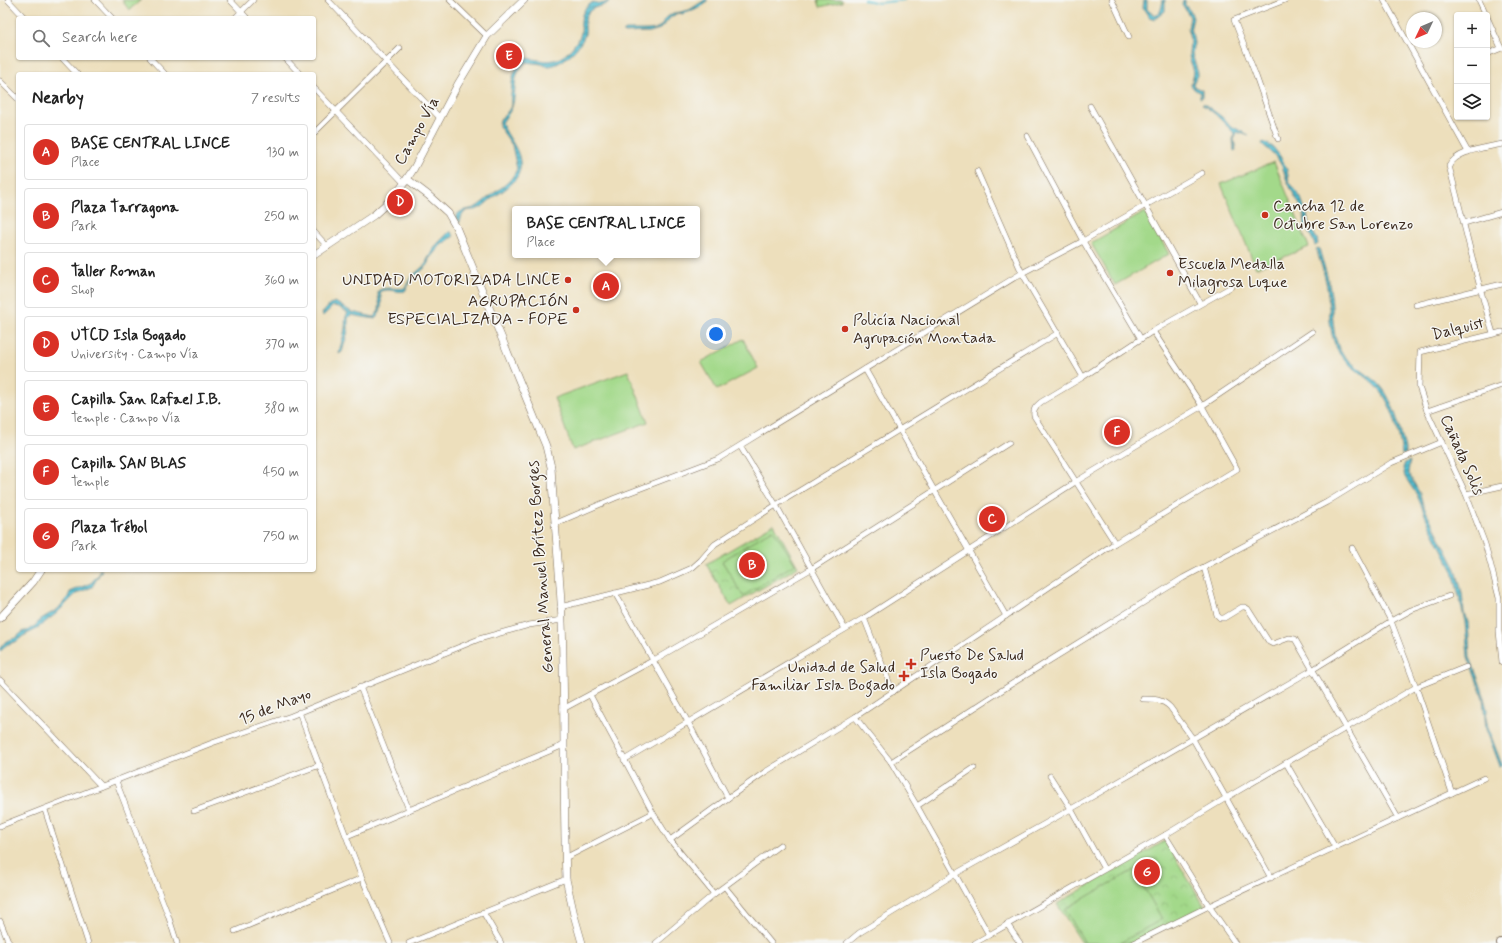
<!DOCTYPE html>
<meta charset="utf-8">
<style>
:root{--surface:#fff;--page:#f2f2f2;--text:#222;--muted:#767676;--line:#e0e0e0;--accent:#d93025}
body{margin:0;font-family:Mynerve,sans-serif;background:var(--page);color:var(--text)}
.controls{position:absolute;right:12px;top:12px;display:grid;overflow:hidden;border-radius:4px;box-shadow:0 1px 3px #0004}
.controls button{width:36px;height:36px;display:grid;place-items:center;padding:0;border:0;border-bottom:1px solid var(--line);background:var(--surface);color:var(--text);font:20px sans-serif}
.compass{position:absolute;left:1406px;top:12px;width:36px;height:36px;border-radius:50%;background:var(--surface);box-shadow:0 1px 3px #0004;rotate:226deg}
.you{position:absolute;left:716px;top:334px;width:14px;height:14px;margin:-10px;border:3px solid #fff;border-radius:50%;background:#1a73e8;box-shadow:0 0 0 6px #1a73e833}
.badge{display:grid;place-items:center;width:26px;height:26px;border-radius:50%;background:var(--accent);color:#fff;font-size:13px;font-weight:700}
.pin{position:absolute;translate:-50% -50%;border:2px solid #fff;box-shadow:0 1px 4px #0006}
.popup{position:absolute;left:512px;top:206px;width:188px;height:52px;box-sizing:border-box;display:grid;place-content:center;border-radius:4px;background:var(--surface);filter:drop-shadow(0 1px 3px #0005);font-size:13px;white-space:nowrap;color:var(--muted)}
.popup b{font-size:15px;color:var(--text)}
.popup::after{content:'';position:absolute;left:50%;top:100%;margin-left:-8px;border:8px solid transparent;border-top-color:var(--surface)}
.list{margin:0;padding:0;list-style:none}
h2{display:flex;justify-content:space-between;align-items:center;height:52px;margin:0;padding:0 16px;font-size:17px}
h2 small{font-size:13px;font-weight:400;color:var(--muted)}
.list li{display:grid;grid-template-columns:26px 1fr auto;gap:12px;align-items:center;box-sizing:border-box;height:56px;margin:0 8px 8px;padding:0 8px;border:1px solid var(--line);border-radius:4px}
.list b{display:block;font-size:15px;white-space:nowrap}
.list p{margin:0;font-size:13px;white-space:nowrap;color:var(--muted)}
.list em{font-size:13px;font-style:normal;color:var(--muted)}
.icon{flex:none;width:22px;height:22px;fill:none;stroke:currentColor;stroke-width:2;stroke-linecap:round;stroke-linejoin:round}
.map{position:relative;flex:none;width:1502px;height:943px;overflow:hidden}
.search{position:absolute;background:var(--surface);box-shadow:0 1px 3px #0004;left:16px;top:16px;width:300px;height:44px;display:flex;align-items:center;gap:10px;box-sizing:border-box;padding:0 14px;border-radius:4px;color:var(--muted);font-size:15px}
.panel{position:absolute;background:var(--surface);box-shadow:0 1px 3px #0004;left:16px;top:72px;width:300px;height:500px;border-radius:4px}
.map>svg:first-child{display:block}
.park{fill:url(#park-crowns);stroke:#6f8254}
.pitch{fill:#a3d98a;stroke:#6f8254}
.water{fill:url(#water-rules);stroke:#477477}
.lines{fill:none;stroke-linecap:round;stroke-linejoin:round}
.stream{stroke:#53bdd0;stroke-width:2}
.street-casing{stroke:#796955;stroke-width:6}
.secondary-casing{stroke:#796955;stroke-width:8}
.primary-casing{stroke:#796955;stroke-width:10}
.street{stroke:#fff;stroke-width:5}
.secondary{stroke:#fff;stroke-width:7}
.primary{stroke:#fff;stroke-width:8}
.poi-dot{fill:#c8321e;stroke:#f6f6f2;stroke-width:1.5}
.labels{text-anchor:middle;dominant-baseline:central;stroke-width:3;stroke-linejoin:round;paint-order:stroke}
.street-label{font-size:16px;fill:#3b2a1e;stroke:#f6f6f2}
.poi-label{font-size:16px;fill:#3b2a1e;stroke:#f6f6f2;text-anchor:start}
</style>
<div class="map">
<svg width="1502" height="943" viewBox="0 0 1502 943">
<defs>
<pattern id="park-crowns" width="20" height="18" patternUnits="userSpaceOnUse"><rect width="20" height="18" fill="#a3d98a"/><path d="M2 6a3 3 0 1 1 6 0M12 15a3 3 0 1 1 6 0" fill="none" stroke="#8dba77"/></pattern>
<pattern id="water-rules" width="6" height="5" patternUnits="userSpaceOnUse"><rect width="6" height="5" fill="#53bdd0"/><path d="M0 2.5h6" fill="none" stroke="#469aa8"/></pattern>
</defs>
<rect width="100%" height="100%" fill="#f6f6f2"/>
<filter id="ink" filterUnits="userSpaceOnUse"><feTurbulence type="fractalNoise" baseFrequency=".025" numOctaves="2"/><feDisplacementMap in="SourceGraphic" scale="8" xChannelSelector="R" yChannelSelector="G"/><feConvolveMatrix kernelMatrix="1 2 1 2 8 2 1 2 1" color-interpolation-filters="sRGB"/></filter>
<filter id="wash" filterUnits="userSpaceOnUse"><feTurbulence type="fractalNoise" baseFrequency=".012" numOctaves="4" result="noise"/><feDisplacementMap in="SourceGraphic" scale="16" xChannelSelector="R" yChannelSelector="G"/><feGaussianBlur stdDeviation="0.9" result="paint"/><feColorMatrix in="noise" values="0 0 0 0 0 0 0 0 0 0 0 0 0 0 0 0 0 1.4 0 .05"/><feComposite in="paint" operator="in"/></filter>
<g filter="url(#wash)">
<rect width="100%" height="100%" fill="#eddfbc"/>
<!-- park -->
<g class="park">
<path d="M774 524 798 567 731 606 706 564Z"/>
<path d="M1165 841 1205 907 1134 943H1082L1057 904Z"/>
</g>
<!-- pitch -->
<g class="pitch">
<path d="M122 0H141L129 10Z"/>
<path d="M818 0H842V2L820 7Z"/>
<path d="M1274 162 1309 247 1256 268 1221 184Z"/>
<path d="M1145 212 1169 254 1115 285 1091 243Z"/>
<path d="M743 339 758 368 717 390 701 362Z"/>
<path d="M628 371 648 422 573 450 554 398Z"/>
<path d="M773 529 795 564 743 596 722 561Z"/>
<path d="M1134 870 1162 919 1120 943H1085L1065 909Z"/>
</g>
<!-- water -->
<g class="water">
<path d="M609 0H611C605 8 593 5 588 13 583 20 586 26 585 34 582 46 561 67 547 66 545 66 543 64 541 64 537 63 531 63 526 62 510 76 518 89 512 107 510 113 505 117 502 123 507 137 518 146 520 161 523 181 503 190 490 200 486 203 483 207 478 209 474 211 467 209 464 213 461 215 461 221 459 223V220L455 218C460 208 468 211 476 207 481 204 485 200 489 197 501 187 510 184 517 169L512 145 499 126C499 117 506 115 510 108 512 104 510 100 511 96 512 80 512 67 527 58 548 62 560 64 574 45 577 41 581 37 581 31 582 28 580 25 581 22 581 13 585 7 593 2 600 4 603 5 609 0Z"/>
<path d="M705 0H708L702 6 683 14 678 13 671 17 660 29 650 32 624 33V31L626 30H647L656 29 662 25 664 20 671 14 689 10Z"/>
<path d="M1144 0H1147V9C1159 22 1161 11 1163 0H1165V11L1155 19 1149 17 1143 8Z"/>
<path d="M1183 0H1185V5L1191 12 1193 18 1191 26 1194 43 1192 54 1198 73 1193 84 1195 87 1202 90V98H1200V93L1194 89 1191 85 1194 72 1189 56 1190 40 1188 29 1190 17 1182 4Z"/>
<path d="M1203 103 1222 117 1229 125 1249 135V136L1237 132 1234 140 1236 150 1234 151 1233 140 1234 133 1215 114 1202 104Z"/>
<path d="M1263 142 1273 147 1280 156 1287 170 1289 181 1301 198 1307 215 1309 226 1317 239 1318 244 1315 246 1313 240 1305 226 1304 214 1301 207 1288 184 1282 166 1276 156 1262 144Z"/>
<path d="M450 231 454 236 441 245 429 259 428 265 413 278 405 291C396 293 389 287 380 292 382 302 383 311 375 319L351 315 348 318V331L342 352 339 354C340 345 344 337 345 328 346 322 344 318 348 313L339 307 333 306 323 316 322 313C327 310 328 304 335 302L352 312 374 317C385 307 375 297 379 290 388 286 396 290 405 288L411 277 426 264 427 260 437 244Z"/>
<path d="M1319 248C1323 264 1329 279 1331 295 1333 313 1332 337 1341 352 1349 363 1366 373 1376 381 1394 397 1401 432 1406 454L1402 455C1399 432 1392 401 1375 385 1363 372 1342 364 1336 347 1329 331 1330 313 1328 296 1327 280 1321 264 1316 249Z"/>
<path d="M1410 461 1408 472 1420 494 1423 505 1456 569 1462 593 1464 613 1468 622 1470 657 1482 689 1487 710 1486 718 1488 728 1502 765 1500 766 1486 729 1483 698 1468 657 1465 622 1453 571 1428 522 1417 495 1405 477 1403 468 1405 463Z"/>
<path d="M99 570H102L92 587 76 594 57 613 35 630 23 636 17 641 6 645 2 650 0 651V648L6 641 15 638 24 631H27L36 625 41 619 58 609 68 597 70 592 91 583 99 574Z"/>
</g>
<g class="lines">
<!-- stream -->
<path class="stream" d="M864 0 879 3 904 0"/>
</g>
</g>
<g filter="url(#ink)">
<g class="lines">
<defs>
<g id="street">
<path d="M8 0 25 18"/>
<path d="M95 0 112 18"/>
<path d="M230 0 247 18"/>
<path d="M328 0 440 118"/>
<path d="M450 0 487 36"/>
<path d="M1112 0 1129 37"/>
<path d="M1384 0 1468 152"/>
<path d="M1479 0 1486 15"/>
<path d="M1487 17 1501 48"/>
<path d="M235 18 253 0"/>
<path d="M1487 54 1502 48"/>
<path d="M62 58 77 74"/>
<path d="M150 58 165 74"/>
<path d="M285 58 300 74"/>
<path d="M0 81 18 99"/>
<path d="M314 88 404 183"/>
<path d="M1090 106 1200 303"/>
<path d="M314 133 400 48"/>
<path d="M1027 136 1083 241 1141 339"/>
<path d="M1278 139 1256 76 1234 20 1285 0"/>
<path d="M977 171 1022 273 1083 377"/>
<path d="M1464 223 1502 212"/>
<path d="M314 232 328 247"/>
<path d="M1416 305 1502 284"/>
<path d="M1502 332 1420 352 1419 387 1427 411 1466 494 1485 544 1491 566 1499 598V631L1502 662"/>
<path d="M1493 333C1476 278 1464 222 1449 166 1457 150 1486 148 1502 144"/>
<path d="M865 369 1006 616"/>
<path d="M1427 411 1502 385"/>
<path d="M740 446 776 505 845 629"/>
<path d="M1466 494 1502 486"/>
<path d="M554 524 615 498 718 459 1022 273 1083 241 1202 173"/>
<path d="M1115 543 1034 416C1033 409 1035 407 1041 402L1083 377 1153 331 1231 287"/>
<path d="M1352 548 1391 621 1416 687 1452 793"/>
<path d="M1204 567 1217 615 1220 618H1224L1242 607H1245L1248 609 1269 642 1273 644 1289 638 1295 639 1398 818"/>
<path d="M615 593 688 722 728 798"/>
<path d="M560 607 660 582 692 568 701 560 715 544 776 505 1058 333"/>
<path d="M864 618 893 692"/>
<path d="M0 680 101 786"/>
<path d="M360 687 409 810"/>
<path d="M590 695 653 813 670 840 714 894"/>
<path d="M1143 699C1154 699 1162 699 1170 707L1193 739 1271 878"/>
<path d="M563 709 654 660 811 569 1009 443"/>
<path d="M299 712 362 878 390 943"/>
<path d="M855 717 891 762 917 806 989 935"/>
<path d="M624 760 864 618 1077 481 1202 406 1312 332"/>
<path d="M891 762 1010 685 1183 578 1327 502 1391 463 1442 442"/>
<path d="M1286 763 1335 847"/>
<path d="M1050 776 1071 809 1104 869"/>
<path d="M116 781 168 915 177 943"/>
<path d="M917 806 974 768"/>
<path d="M45 810 88 943"/>
<path d="M194 811 320 765"/>
<path d="M0 826 212 743 291 716 479 639 529 625 562 620"/>
<path d="M1165 835 1209 906 1235 943"/>
<path d="M347 836 564 745"/>
<path d="M670 840 728 798 765 772 855 717 1115 543 1237 469 1202 406 1153 331"/>
<path d="M565 858 653 813"/>
<path d="M725 887 771 943"/>
<path d="M483 912 501 943"/>
<path d="M0 921 9 943"/>
<path d="M1007 924 1020 943"/>
<path d="M235 931 362 878"/>
<path d="M409 943 566 879"/>
<path d="M656 943 714 894 780 845"/>
<path d="M847 943 859 933 955 874 1071 809 1312 670 1391 621 1411 610 1449 596"/>
<path d="M975 943 1165 835 1226 798 1416 687 1466 667"/>
<path d="M1134 943 1209 906 1484 778"/>
</g>
<g id="secondary">
<path d="M407 179 428 195 448 213 456 227 546 446 551 467C554 519 560 570 562 622 565 707 563 793 566 879L574 915 582 943"/>
<path d="M314 255 374 215 397 194 414 168 458 84 487 36 524 0"/>
<path d="M0 618 33 582 41 570"/>
</g>
<path id="primary" d="M1501 943H1502"/>
</defs>
<!-- street casing -->
<use href="#street" class="street-casing"/>
<!-- secondary casing -->
<use href="#secondary" class="secondary-casing"/>
<!-- primary casing -->
<use href="#primary" class="primary-casing"/>
<!-- street -->
<use href="#street" class="street"/>
<!-- secondary -->
<use href="#secondary" class="secondary"/>
<!-- primary -->
<use href="#primary" class="primary"/>
</g>
</g>
<!-- markers -->
<g class="poi-dot">
<circle cx="1265" cy="215" r="4"/>
<circle cx="1170" cy="273" r="4"/>
<circle cx="568" cy="280" r="4"/>
<circle cx="576" cy="310" r="4"/>
<circle cx="845" cy="329" r="4"/>
<path d="M909 658h4v4h4v4h-4v4h-4v-4h-4v-4h4z"/>
<path d="M902 670h4v4h4v4h-4v4h-4v-4h-4v-4h4z"/>
</g>
<g class="labels">
<!-- street labels -->
<g class="street-label">
<text transform="translate(417 131) rotate(-61)">Campo Vía</text>
<text transform="translate(1458 329) rotate(-14)">Dalquist</text>
<text transform="translate(1462 455) rotate(66)">Cañada Solis</text>
<text transform="translate(541 567) rotate(-94)">General Manuel Brítez Borges</text>
<text transform="translate(275 707) rotate(-21)">15 de Mayo</text>
</g>
<!-- poi labels -->
<g class="poi-label">
<text x="1273" y="206">Cancha 12 de<tspan x="1273" dy="18">Octubre San Lorenzo</tspan></text>
<text x="1178" y="264">Escuela Medalla<tspan x="1178" dy="18">Milagrosa Luque</tspan></text>
<text x="560" y="280" text-anchor="end">UNIDAD MOTORIZADA LINCE</text>
<text x="568" y="301" text-anchor="end">AGRUPACIÓN<tspan x="568" dy="18">ESPECIALIZADA - FOPE</tspan></text>
<text x="853" y="320">Policía Nacional<tspan x="853" dy="18">Agrupación Montada</tspan></text>
<text x="920" y="655">Puesto De Salud<tspan x="920" dy="18">Isla Bogado</tspan></text>
<text x="895" y="667" text-anchor="end">Unidad de Salud<tspan x="895" dy="18">Familiar Isla Bogado</tspan></text>
</g>
</g>
</svg>
<div class="controls">
<button>+</button>
<button>−</button>
<button><svg class="icon" aria-label="layers" viewBox="0 0 24 24"><path d="M12 4l9 5-9 5-9-5zM3 14l9 5 9-5"/></svg></button>
</div>
<svg class="compass" viewBox="-18 -18 36 36"><path d="M0-13l5 13h-10z" fill="#e53935"/><path d="M0 13l5-13h-10z" fill="#767676"/></svg>
<div class="you"></div>
<div class="pin badge" style="left:606px;top:286px">A</div>
<div class="popup"><b>BASE CENTRAL LINCE</b>Place</div>
<div class="pin badge" style="left:752px;top:565px">B</div>
<div class="pin badge" style="left:992px;top:519px">C</div>
<div class="pin badge" style="left:400px;top:202px">D</div>
<div class="pin badge" style="left:509px;top:56px">E</div>
<div class="pin badge" style="left:1117px;top:432px">F</div>
<div class="pin badge" style="left:1147px;top:872px">G</div>
<div class="search"><svg class="icon" aria-label="search" viewBox="0 0 24 24"><circle cx="10" cy="10" r="6"/><path d="M15 15l6 6"/></svg>Search here</div>
<section class="panel">
<h2>Nearby<small>7 results</small></h2>
<ul class="list">
<li><span class="badge">A</span><div><b>BASE CENTRAL LINCE</b><p>Place</p></div><em>130 m</em></li>
<li><span class="badge">B</span><div><b>Plaza Tarragona</b><p>Park</p></div><em>250 m</em></li>
<li><span class="badge">C</span><div><b>Taller Roman</b><p>Shop</p></div><em>360 m</em></li>
<li><span class="badge">D</span><div><b>UTCD Isla Bogado</b><p>University · Campo Vía</p></div><em>370 m</em></li>
<li><span class="badge">E</span><div><b>Capilla San Rafael I.B.</b><p>Temple · Campo Vía</p></div><em>380 m</em></li>
<li><span class="badge">F</span><div><b>Capilla SAN BLAS</b><p>Temple</p></div><em>450 m</em></li>
<li><span class="badge">G</span><div><b>Plaza Trébol</b><p>Park</p></div><em>750 m</em></li>
</ul>
</section>
</div>
